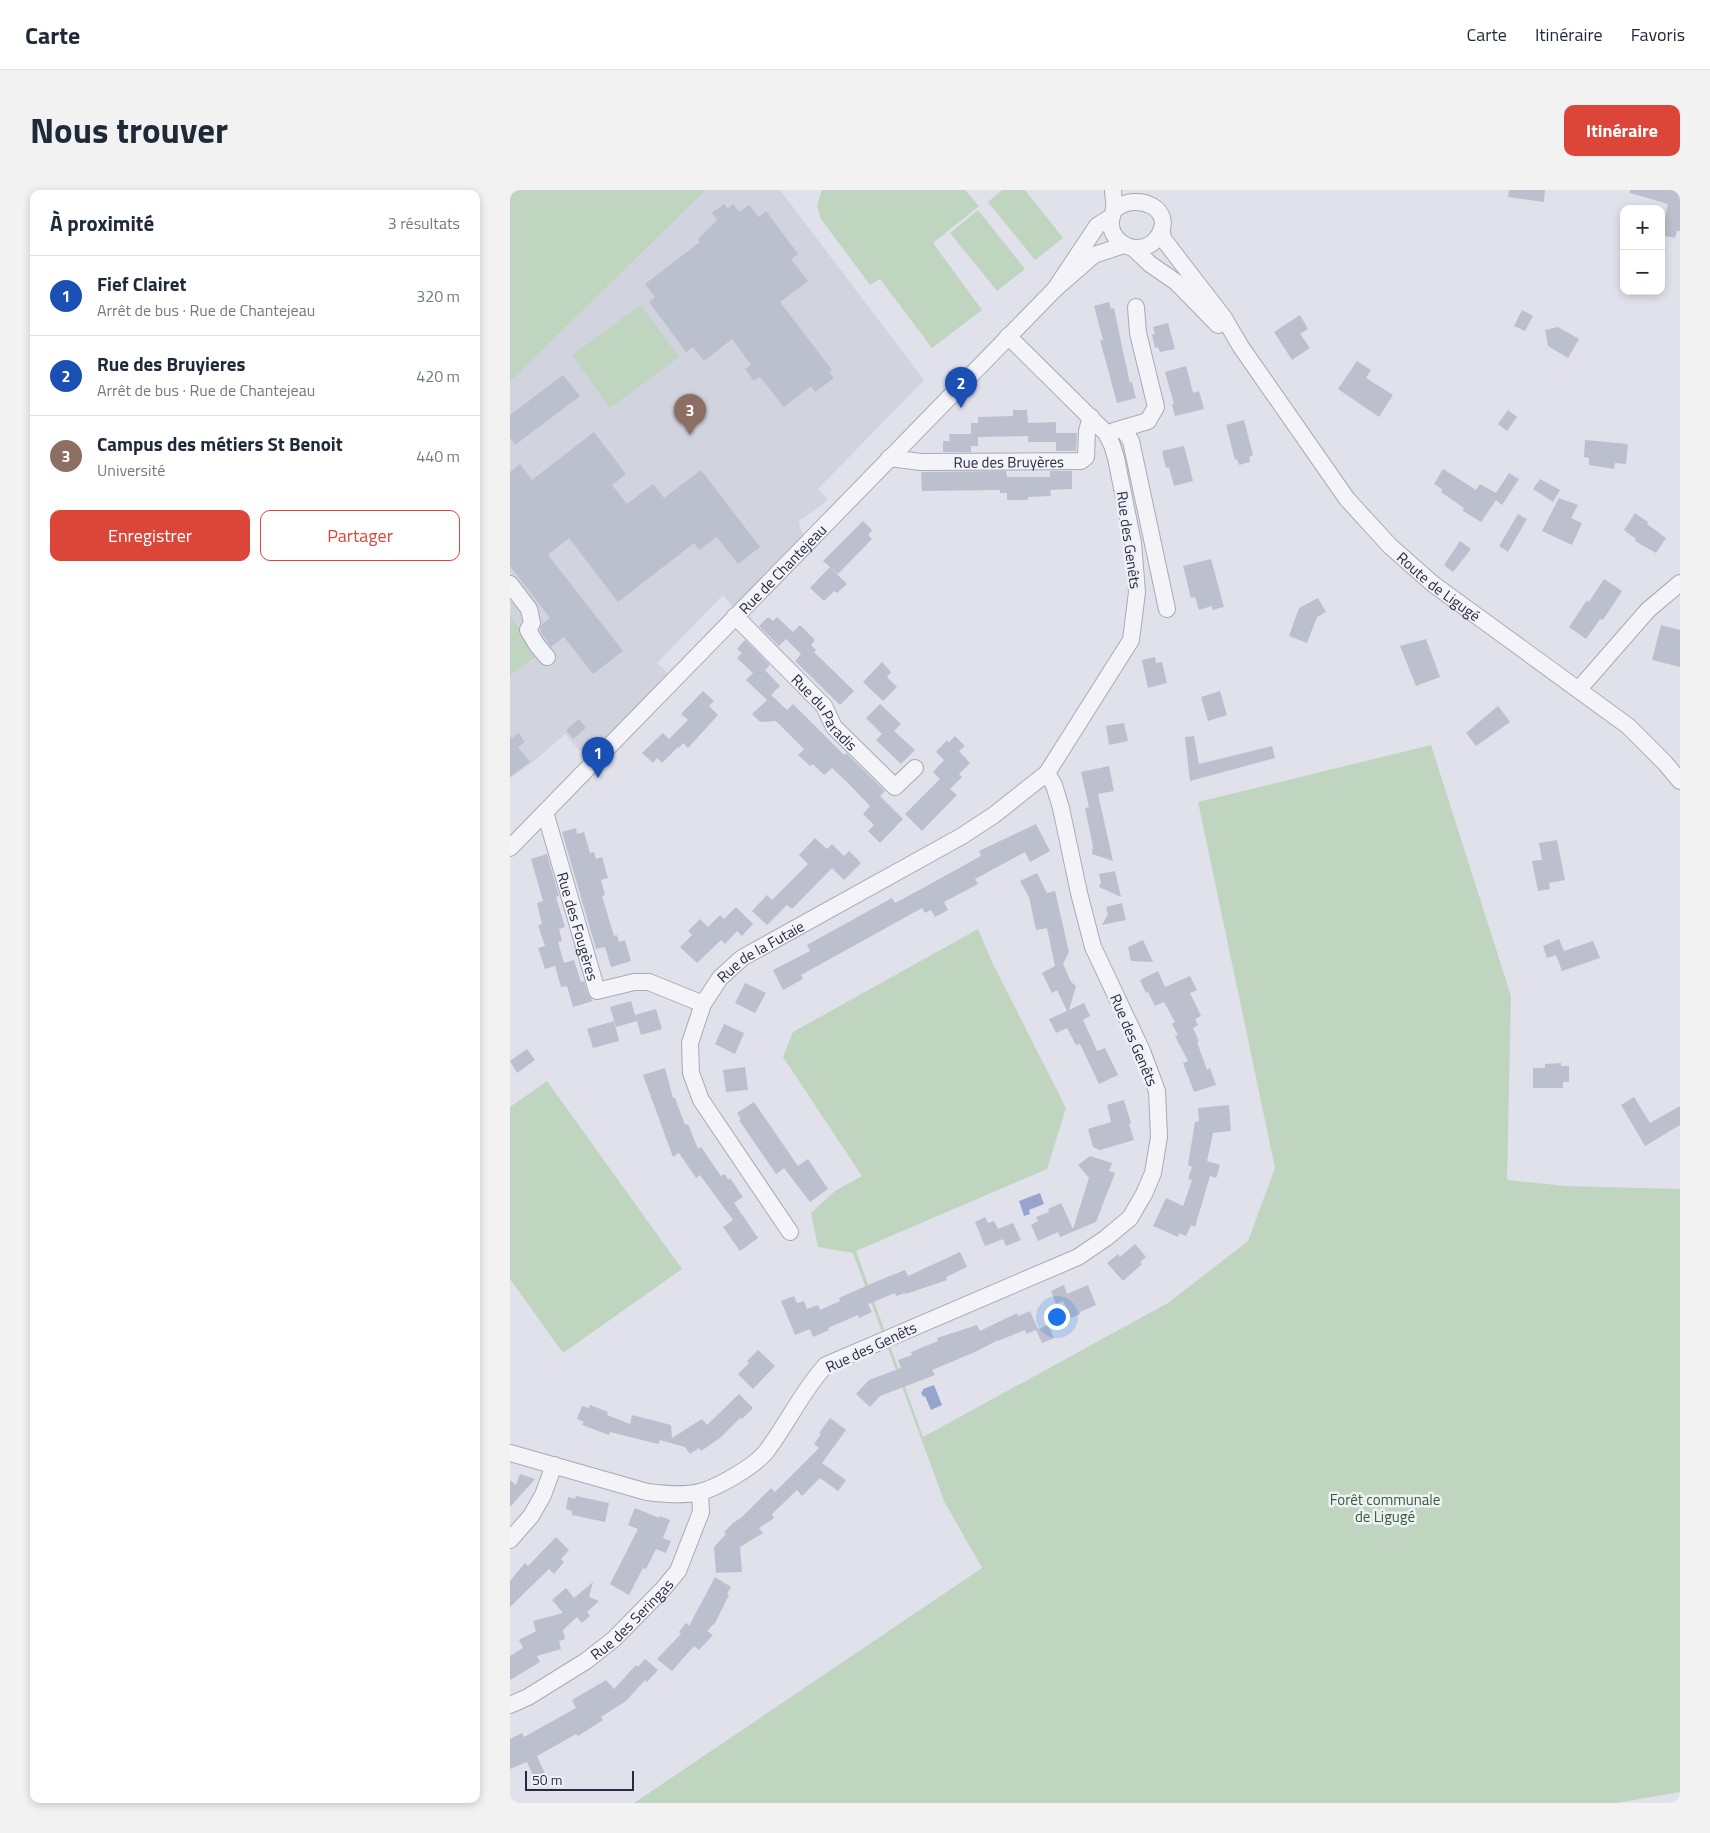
<!DOCTYPE html>
<html lang="fr">
<meta charset="utf-8">
<style>
:root{--surface:#fff;--page:#f2f2f3;--text:#1f2937;--muted:#747a83;--line:#e0e1e3;--accent:#db4639}
body{margin:0;font-family:"Titillium Web",sans-serif;background:var(--page);color:var(--text)}
.controls{position:absolute;right:15px;top:15px;display:grid;overflow:hidden;border-radius:10px;box-shadow:0 2px 8px #0003}
.controls button{width:45px;height:45px;display:grid;place-items:center;padding:0;border:0;border-bottom:1px solid var(--line);background:var(--surface);color:var(--text);font:25px sans-serif}
.scale{position:absolute;left:15px;bottom:12px;width:109px;box-sizing:border-box;padding-left:5px;border:2px solid #272a43;border-top:0;font-size:14px;line-height:18px;white-space:nowrap;color:#272a43;-webkit-text-stroke:4px #eff1f7;paint-order:stroke}
.you{position:absolute;left:546px;top:1126px;width:18px;height:18px;margin:-12px;border:4px solid #fff;border-radius:50%;background:#1a73e8;box-shadow:0 0 0 8px #1a73e833}
.badge{display:grid;place-items:center;width:32px;height:32px;border-radius:50%;background:var(--accent);color:#fff;font-size:16px;font-weight:700}
.pin{position:absolute;translate:-50% -41px;filter:drop-shadow(0 1px 2px #0008)}
.pin::after{content:'';position:absolute;top:26px;width:18px;height:15px;background:inherit;clip-path:polygon(0 0,100% 0,50% 100%)}
.list{margin:0;padding:0;list-style:none}
h2{display:flex;justify-content:space-between;align-items:center;height:65px;margin:0;padding:0 20px;font-size:21px}
h2 small{font-size:16px;font-weight:400;color:var(--muted)}
.list li{display:grid;grid-template-columns:32px 1fr auto;gap:15px;align-items:center;box-sizing:border-box;height:80px;padding:0 20px;border-top:1px solid var(--line)}
.list b{display:block;font-size:19px;white-space:nowrap}
.list p{margin:0;font-size:16px;white-space:nowrap;color:var(--muted)}
.list em{font-size:16px;font-style:normal;color:var(--muted)}
.actions{display:flex;gap:10px;padding:15px 20px}
.actions a{flex:1;padding:11px 0;border:1px solid var(--accent);border-radius:10px;text-align:center;font-size:18px;color:var(--accent)}
.actions .main{background:var(--accent);color:#fff}
.map{position:relative;flex:none;width:1170px;height:1613px;overflow:hidden;border-radius:10px}
header{display:flex;align-items:center;gap:30px;box-sizing:border-box;height:70px;padding:0 25px;background:var(--surface);border-bottom:1px solid var(--line)}
header strong{font-size:24px}
nav{display:flex;gap:28px;margin-inline-start:auto;font-size:18px}
.intro{display:flex;align-items:center;justify-content:space-between;box-sizing:border-box;height:120px;padding:0 30px}
h1{margin:0;font-size:35px}
.button{padding:12px 22px;border-radius:10px;background:var(--accent);color:#fff;font-size:18px;font-weight:700}
main{display:flex;gap:30px;padding:0 30px}
aside{flex:1;background:var(--surface);border-radius:10px;box-shadow:0 2px 8px #0003}
.map>svg:first-child{display:block}
.built{fill:#d1d3df}
.green{fill:#c0d5c0}
.water{fill:#97a5ce}
.building{fill:#bcbfcd}
.lines{fill:none;stroke-linecap:round;stroke-linejoin:round}
.minor-casing{stroke:#a8aab8;stroke-width:18}
.minor{stroke:#f3f3f8;stroke-width:16}
.labels{text-anchor:middle;dominant-baseline:central;stroke-width:5;stroke-linejoin:round;paint-order:stroke}
.street-label{font-size:15px;fill:#272a43;stroke:#eff1f7}
.park-label{font-size:15px;fill:#336034;stroke:#eff1f7}
</style>
<header>
<strong>Carte</strong>
<nav><a>Carte</a><a>Itinéraire</a><a>Favoris</a></nav>
</header>
<div class="intro"><h1>Nous trouver</h1><a class="button">Itinéraire</a></div>
<main>
<aside>
<h2>À proximité<small>3 résultats</small></h2>
<ul class="list">
<li><span class="badge" style="background:#1a4fb4">1</span><div><b>Fief Clairet</b><p>Arrêt de bus · Rue de Chantejeau</p></div><em>320 m</em></li>
<li><span class="badge" style="background:#1a4fb4">2</span><div><b>Rue des Bruyieres</b><p>Arrêt de bus · Rue de Chantejeau</p></div><em>420 m</em></li>
<li><span class="badge" style="background:#8d6e63">3</span><div><b>Campus des métiers St Benoit</b><p>Université</p></div><em>440 m</em></li>
</ul>
<div class="actions"><a class="main">Enregistrer</a><a>Partager</a></div>
</aside>
<div class="map">
<svg width="1170" height="1613" viewBox="0 0 1170 1613">
<rect width="100%" height="100%" fill="#e0e1ea"/>
<!-- built -->
<path class="built" d="M196 0H270L414 190 308 299 318 310 288 332 294 346 223 417 213 405 147 473 159 484 84 560 73 564 55 544 23 572 0 588V192Z"/>
<!-- green -->
<g class="green">
<path d="M0 0H196L0 192Z"/>
<path d="M312 0H455L469 16 423 53 472 120 422 158 370 89 360 95 311 29 307 15Z"/>
<path d="M492 0H515L553 48 525 70 478 12Z"/>
<path d="M468 20 515 79 487 101 440 43Z"/>
<path d="M131 115 169 167 100 218 62 165Z"/>
<path d="M0 426 28 465 0 485Z"/>
<path d="M921 555 1001 806 997 990 1056 996 1170 999V1602L1106 1613H124L472 1378 434 1311 343 1063 308 1057 301 1023 325 1001 352 986 273 867 283 842 468 739 483 774 556 918 537 979 346 1061 413 1247 658 1113 738 1051 765 978 688 612Z"/>
<path d="M37 891 172 1079 53 1163 0 1089V917Z"/>
</g>
<!-- water -->
<g class="water">
<path d="M530 1003 534 1014 519 1020 520 1024 514 1026 509 1011Z"/>
<path d="M424 1195 432 1215 421 1220 415 1206 413 1207 411 1202 413 1201V1199Z"/>
</g>
<!-- building -->
<g class="building">
<path d="M999 0H1035L1034 12 998 7Z"/>
<path d="M1120 0H1170V41H1167L1165 48 1151 45 1158 14 1120 3Z"/>
<path d="M214 14 218 19 223 14 229 22 239 15 249 27 256 21 288 64 281 69 298 91 270 112 322 180 319 182 324 188 305 202 301 196 274 217 250 187 244 191 235 179 241 175 222 149 194 171 183 157 176 162 139 112 145 107 135 94 190 52 188 49 207 30 202 23Z"/>
<path d="M599 112 601 119 604 118 615 171 620 193 622 192 626 208 607 213 590 150H593L584 116Z"/>
<path d="M1012 120 1023 126 1015 141 1004 136Z"/>
<path d="M790 125 798 139 790 144 800 158 782 170 764 142Z"/>
<path d="M658 133 665 159 650 162 648 157 645 158 642 145 645 144 643 137Z"/>
<path d="M1048 137 1069 149 1058 168 1038 156 1035 140Z"/>
<path d="M847 171 861 180 856 188 883 205 869 227 828 199Z"/>
<path d="M676 176 683 203 689 201 694 219 665 226 662 215 664 214 655 182Z"/>
<path d="M53 185 70 206 5 255 0 248V225Z"/>
<path d="M503 220H517L518 233 546 232V252H518V246L468 247V256H461V262H433V251H440L439 244H461V233H468V227L503 226Z"/>
<path d="M998 220 1007 227 997 241 988 234Z"/>
<path d="M734 230 743 265 739 267 740 272 729 275 727 269 725 270 716 235Z"/>
<path d="M84 242 116 284 102 295 117 314 143 294 154 308 191 280 250 357 228 374 207 347 189 360 184 353 108 412 59 348 38 365 113 461 83 484 54 447 41 457 34 447 30 440 31 435 40 428 0 376V282L10 274 22 290Z"/>
<path d="M546 243H567L566 261H546Z"/>
<path d="M1075 250 1118 254 1116 274 1105 273 1104 279 1079 275V268L1074 267Z"/>
<path d="M674 256 683 291 664 296 659 277 656 278 652 261Z"/>
<path d="M933 279 966 300 970 294 986 303 999 283 1009 289 992 315 986 310 971 332 953 321 954 318 931 302 932 299 924 294Z"/>
<path d="M496 281 497 287H540V281H562V299L540 300 541 306 518 307V310H497V303H490V300L412 301 411 282Z"/>
<path d="M1030 289 1050 300 1043 312 1023 299Z"/>
<path d="M1049 308 1068 315 1061 328 1072 333 1062 355 1032 341Z"/>
<path d="M1125 323 1138 332 1137 334 1156 348 1146 363 1125 351 1126 349 1114 340Z"/>
<path d="M1008 324 1017 329 998 362 989 356Z"/>
<path d="M353 331 362 340 358 345 362 349 328 384 313 371Z"/>
<path d="M950 351 961 359 943 382 934 375Z"/>
<path d="M701 369 714 417 702 420V416L689 420 685 407 681 408 673 376Z"/>
<path d="M320 377 337 394 327 403 324 401 314 411 300 398Z"/>
<path d="M1094 389 1112 401 1093 430 1090 429 1076 449 1059 437 1077 410 1079 412Z"/>
<path d="M808 408 816 422 807 427 797 453 779 446 789 418Z"/>
<path d="M258 427 263 431 267 427 283 442 290 435 305 450 301 455 306 460 304 462 344 501 330 515 285 471 291 464 276 449 269 456 249 436Z"/>
<path d="M1151 435 1170 440V477L1142 470Z"/>
<path d="M916 449 930 487 906 496 890 456Z"/>
<path d="M235 450 260 475 255 480 270 496 261 505 277 520 283 514 334 565 336 563 375 601 370 606 393 629 370 653 358 641 364 635 353 624 360 616 341 596 322 578 314 585 303 574 300 576 288 565 294 559 266 531 250 532 242 524 257 510 236 490 243 483 227 468 232 463 227 459Z"/>
<path d="M645 467 646 473 652 472 657 493 638 498 632 470Z"/>
<path d="M372 472 381 482 377 487 387 497 373 511 353 492Z"/>
<path d="M193 501 204 511 199 516 208 525 178 558 173 553 169 558 168 557 152 573 147 568 143 573 132 563 153 543 159 549 178 530 171 524Z"/>
<path d="M710 501 717 525 698 531 691 507Z"/>
<path d="M370 514 391 534 384 541 405 560 391 574 366 550 372 544 356 528Z"/>
<path d="M988 516 1000 532 966 556 956 543Z"/>
<path d="M69 529 76 538 63 549 56 540Z"/>
<path d="M614 533 618 551 599 555 596 536Z"/>
<path d="M9 543 15 552 8 557 20 572 0 587V546L2 548Z"/>
<path d="M445 546 455 556 449 561 460 573 449 584 452 587 440 599 447 605 412 641 395 624 430 589 423 582 434 570 426 562 437 550 439 552Z"/>
<path d="M684 546 689 574 762 556 765 568 680 591 675 547Z"/>
<path d="M599 576 604 601 588 604 603 671 582 664 583 657 575 618 579 617 571 582Z"/>
<path d="M526 634 540 661 520 672 515 662 465 689 468 694 434 712 438 720 425 727 421 720 415 723 412 718 291 785 293 789 273 800 263 780 300 761 297 755 382 708 385 713 413 698 471 666 469 661Z"/>
<path d="M66 638 67 644 74 642 80 663 84 662 86 669 92 667 98 688 91 690 95 705 92 706 104 746 107 745 109 752 115 750 121 771 101 777 95 757 86 759 52 642Z"/>
<path d="M305 648 317 659 322 654 334 666 339 661 351 673 334 690 322 678 282 719 277 715 257 735 242 721 257 705 262 710 298 674 289 665Z"/>
<path d="M1047 650 1055 690 1039 693 1040 699 1028 701 1022 671 1032 670 1029 653Z"/>
<path d="M37 664 49 706 46 707 55 737 49 739 52 751 48 752 54 773 64 770 71 792 74 791 78 804 83 811 63 817 57 796 51 797 45 776 35 779 28 758 35 756 28 735 32 734 27 713 33 711 21 669Z"/>
<path d="M605 681 611 707 589 697 591 692 589 684Z"/>
<path d="M527 683 537 703 545 701 556 749 559 762 553 774 561 792 566 796 559 820 574 813 580 826 573 830 587 861 595 858 608 885 589 894 570 854 566 855 557 838 546 843 539 829 557 821 547 800 542 803 532 783 545 776 537 738 526 740 519 707 510 691Z"/>
<path d="M612 713 616 730 592 735 598 724 596 717Z"/>
<path d="M226 717 243 734 232 746 227 741 215 754 211 750 187 773 170 757 182 745 178 741 190 729 198 737 210 725 214 729Z"/>
<path d="M1049 749 1054 761 1083 751 1090 768 1052 781 1046 765 1037 768 1033 756Z"/>
<path d="M633 750 643 772 621 771 618 757Z"/>
<path d="M648 781 655 797 680 786 687 800 680 803 691 826 685 829 688 835 683 838 689 851 687 852 697 880 700 878 706 895 684 902 673 873 678 871 665 846 668 845 662 834 665 832 654 812 645 816 638 802 636 803 630 790Z"/>
<path d="M235 793 256 803 245 823 225 813Z"/>
<path d="M121 811 127 831 106 837 100 817Z"/>
<path d="M146 819 152 839 131 845 125 825Z"/>
<path d="M104 831 109 851 83 858 77 839Z"/>
<path d="M214 834 234 843 225 864 205 854Z"/>
<path d="M17 859 25 870 7 883 0 871Z"/>
<path d="M1051 873V876H1059V892H1053V898H1023V878H1035V874Z"/>
<path d="M235 877 238 900 216 902 213 880Z"/>
<path d="M155 878 163 908H165L175 935 178 934 188 959 191 957 211 986 215 984 218 990 220 988 233 1007 224 1013 248 1048 230 1061 213 1037 223 1030 190 985 186 988 169 963 163 967 133 885Z"/>
<path d="M1124 907 1140 933 1170 916V935L1135 956 1111 915Z"/>
<path d="M614 910 621 933 619 934 624 950 590 960 583 957 578 939 601 932 597 915Z"/>
<path d="M244 912 288 976 298 969 318 999 300 1012 274 978 266 984 229 930 231 929 227 923Z"/>
<path d="M719 915 721 941 703 943 697 971 710 975 706 988 700 986 685 1037 681 1035 676 1046 669 1043 668 1047 643 1036 656 1008 673 1016 682 990 678 989 682 977 678 975 685 932 689 931 688 918Z"/>
<path d="M580 966 602 973 599 981 605 983 586 1032 550 1047 548 1042 528 1051 521 1035 528 1031 526 1027 539 1022 538 1019 551 1013 563 1039 579 988 568 975Z"/>
<path d="M475 1027 478 1033 484 1031 488 1039 503 1033 511 1050 496 1056 493 1049 475 1056 465 1032Z"/>
<path d="M625 1054 636 1067 630 1072 632 1074 613 1091 597 1073 608 1064 610 1067Z"/>
<path d="M450 1062 457 1077 436 1087 437 1090 396 1104 395 1103 386 1106 385 1103 358 1114 362 1122 349 1128 348 1125 318 1138 319 1140 303 1147 300 1139 285 1145 271 1111 284 1106 287 1113 294 1111 297 1119 308 1115 310 1120 330 1111 329 1108 365 1092 395 1080 398 1086Z"/>
<path d="M554 1095 557 1104 578 1095 586 1115 570 1122V1124L561 1128 553 1111 546 1114 541 1101Z"/>
<path d="M520 1121 528 1139 538 1135 544 1148 532 1153 526 1140 516 1144 515 1140 488 1151V1150L465 1162 422 1180 425 1185 370 1206 360 1217 346 1204 359 1190 391 1178 388 1170 402 1165 401 1162 428 1151 427 1148 467 1135 470 1141 507 1123 508 1126Z"/>
<path d="M248 1160 265 1176 243 1199 228 1184 239 1173 237 1171Z"/>
<path d="M229 1204 243 1218 232 1229 230 1228 210 1248 191 1261 189 1258 180 1264 175 1257 150 1250 148 1254 100 1242 99 1245 72 1235 74 1232 67 1229 72 1216 79 1218 80 1215 98 1222 97 1225 120 1234 122 1225 161 1235 162 1248 192 1229 197 1235Z"/>
<path d="M320 1228 336 1240 312 1273 336 1290 328 1301 310 1288 292 1306 287 1300 262 1324 264 1328 249 1338 253 1343 230 1357 232 1382 206 1383 204 1357 216 1344 214 1342 223 1333 232 1327 261 1298 265 1302 309 1258 304 1254 311 1244 309 1243Z"/>
<path d="M10 1284 25 1289 0 1317V1290L6 1295Z"/>
<path d="M66 1306 99 1313 95 1332 62 1325V1321L56 1319 58 1307 65 1309Z"/>
<path d="M125 1318 149 1328 150 1326 160 1330 153 1348 161 1351 156 1363 146 1359 136 1379 133 1378 119 1405 100 1394 128 1339 118 1335Z"/>
<path d="M46 1347 59 1360 51 1369 54 1372 44 1384 39 1379 0 1417V1391L15 1373 18 1376Z"/>
<path d="M205 1387 221 1397 217 1404 219 1405 205 1433 197 1441 203 1445 189 1460 184 1456 162 1481 147 1469 171 1444 169 1442 176 1433 179 1436Z"/>
<path d="M83 1392 79 1407 89 1411 77 1422 80 1426 72 1433 67 1427 53 1440 55 1449 49 1451 51 1459 27 1466 30 1472 0 1490V1466L13 1458 9 1450 26 1441 23 1431 53 1423 42 1410 56 1398 64 1408Z"/>
<path d="M135 1469 148 1480 137 1492 135 1490 116 1511 91 1527 93 1530 68 1546 66 1544 27 1566 37 1588 27 1595 17 1572 0 1579V1549L12 1543 14 1547 66 1518 62 1510 96 1490 104 1499 126 1475 128 1477Z"/>
</g>
<g class="lines">
<defs>
<g id="minor">
<path d="M603 0C603 6 605 13 604 19 603 25 600 29 601 35 602 48 614 58 627 58 635 58 643 54 647 48 668 20 627 0 604 20"/>
<path d="M601 27 587 36 545 99 584 65 614 55"/>
<path id="s1" d="M651 41 654 50 714 128 731 157 837 309 880 356 923 394 1118 536 1155 573 1170 591"/>
<path d="M623 58 640 74 666 92 708 135"/>
<path d="M613 239 621 251 657 419"/>
<path d="M604 241 638 231 646 217 628 143 626 117"/>
<path id="s2" d="M379 268 411 272 571 271 576 267 577 241 581 227"/>
<path d="M0 394 19 419 22 433 18 440 27 455 37 467"/>
<path id="s3" d="M225 426 314 516 324 537 385 597 405 578"/>
<path d="M1069 499 1138 420 1170 393"/>
<path id="s4" d="M35 622 87 801 124 792H139L193 814"/>
<path id="s5" d="M0 658 545 99"/>
<path id="s6" d="M280 1042 191 910 181 883 180 853 193 814 210 788 232 768 452 646 484 625 537 583"/>
<path d="M0 1263 137 1302C154 1304 173 1306 190 1302 207 1298 243 1277 255 1263 277 1235 291 1202 316 1175L568 1067 596 1048 620 1028 634 1004 643 983 649 947 647 901 632 861 583 757 569 703 551 618 544 595 537 583 621 450 627 402 623 353 606 268 602 255 596 243 498 146"/>
<path d="M0 1350 21 1326 33 1305 44 1275"/>
<path id="s7" d="M0 1515 18 1507 76 1471 104 1449 153 1399 168 1381 191 1322 190 1302"/>
</g>
</defs>
<!-- minor casing -->
<use href="#minor" class="minor-casing"/>
<!-- minor -->
<use href="#minor" class="minor"/>
</g>
<g class="labels">
<!-- street labels -->
<g class="street-label">
<text stroke="none"><textPath href="#s2" startOffset="120">Rue des Bruyères</textPath></text>
<text transform="translate(619 350) rotate(82)">Rue des Genêts</text>
<text stroke="none"><textPath href="#s5" startOffset="390">Rue de Chantejeau</textPath></text>
<text stroke="none"><textPath href="#s1" startOffset="454">Route de Ligugé</textPath></text>
<text stroke="none"><textPath href="#s3" startOffset="132">Rue du Paradis</textPath></text>
<text stroke="none"><textPath href="#s4" startOffset="119">Rue des Fougères</textPath></text>
<text stroke="none"><textPath href="#s6" startOffset="339">Rue de la Futaie</textPath></text>
<text transform="translate(624 850) rotate(67)">Rue des Genêts</text>
<text transform="translate(361 1157) rotate(-25)">Rue des Genêts</text>
<text stroke="none"><textPath href="#s7" startOffset="150">Rue des Seringas</textPath></text>
</g>
<!-- park labels -->
<g class="park-label">
<text x="875" y="1309">Forêt communale<tspan x="875" dy="17">de Ligugé</tspan></text>
</g>
</g>
</svg>
<div class="controls">
<button>+</button>
<button>−</button>
</div>
<div class="scale">50 m</div>
<div class="you"></div>
<div class="pin badge" style="left:88px;top:588px;background:#1a4fb4">1</div>
<div class="pin badge" style="left:451px;top:218px;background:#1a4fb4">2</div>
<div class="pin badge" style="left:180px;top:245px;background:#8d6e63">3</div>
</div>
</main>
